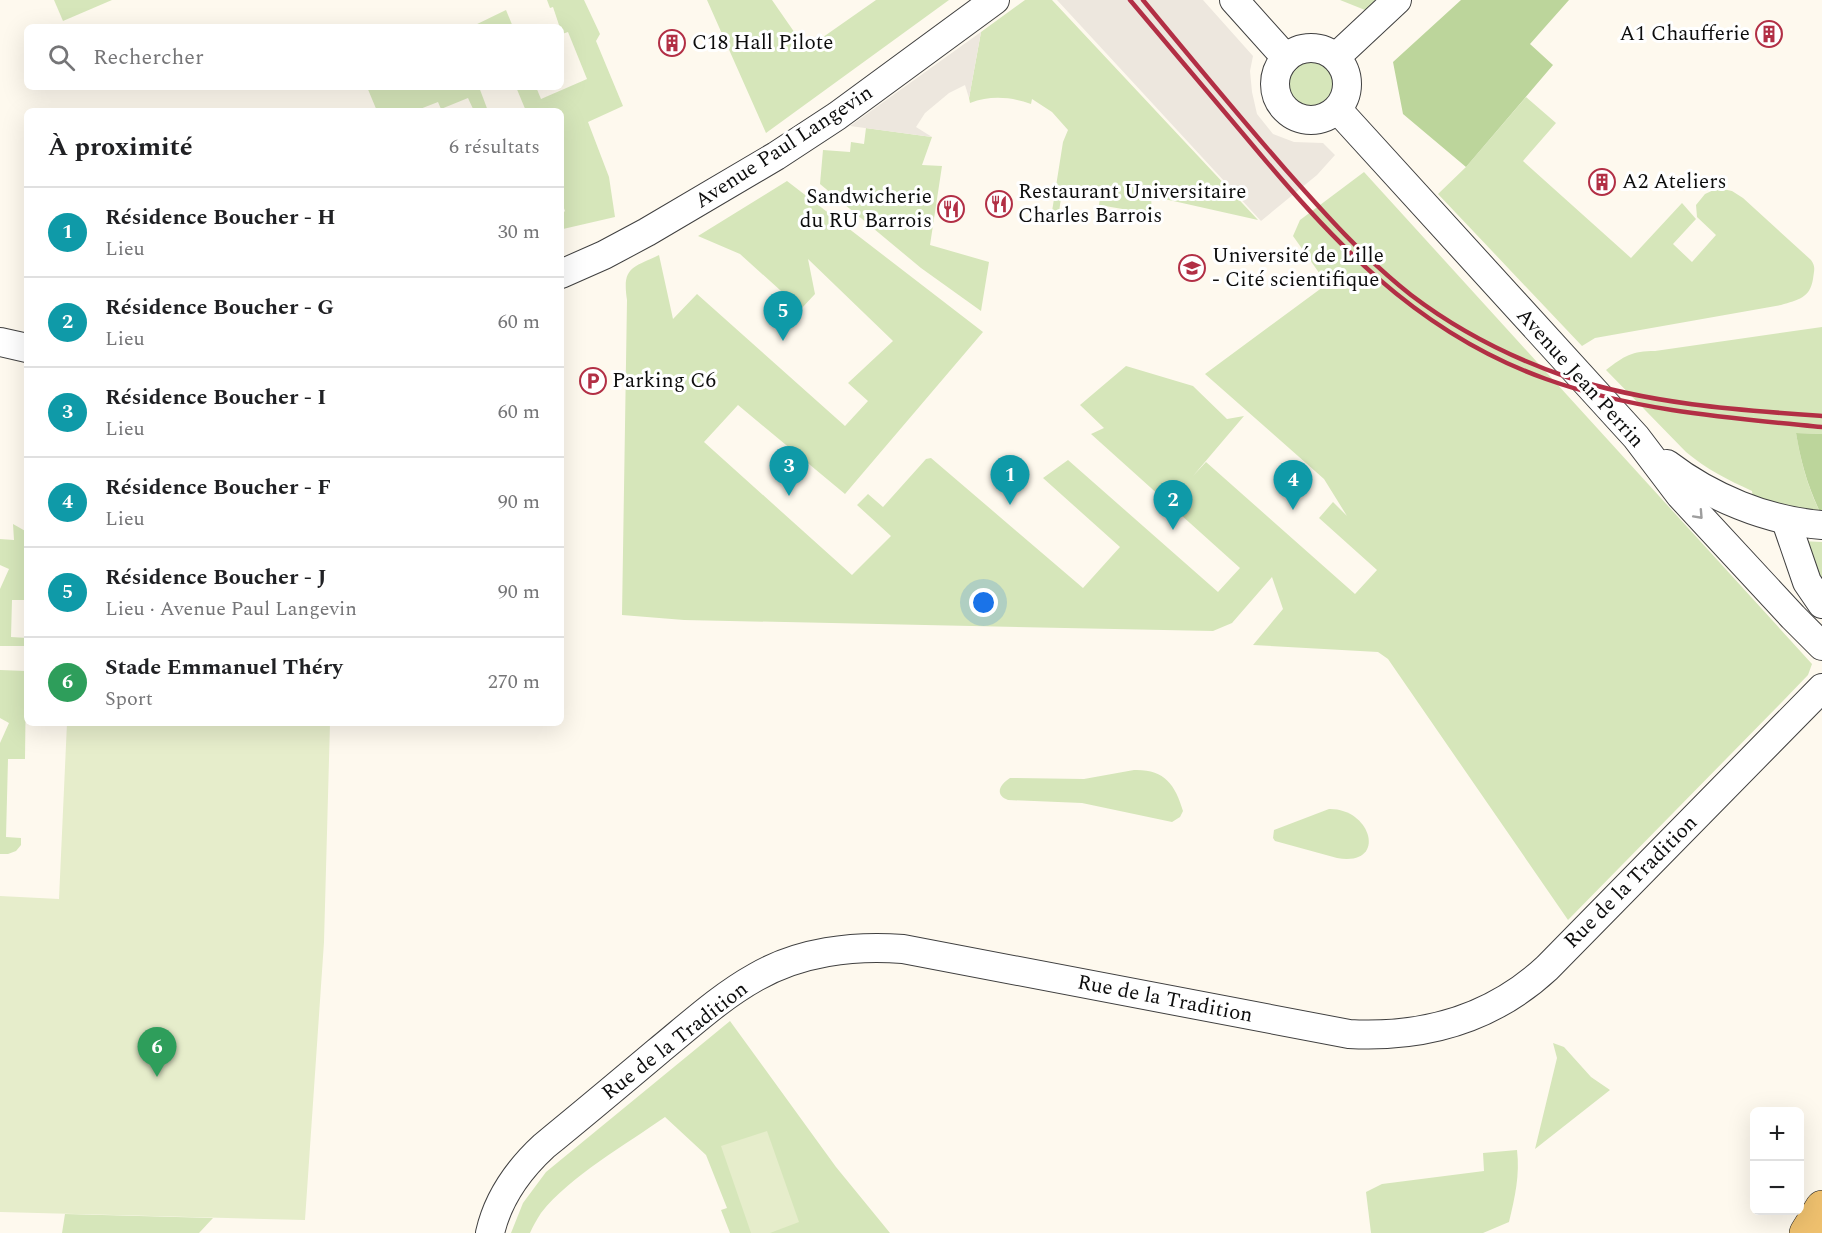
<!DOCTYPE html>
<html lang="fr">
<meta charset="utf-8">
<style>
:root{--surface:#fff;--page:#f6f6f6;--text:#202124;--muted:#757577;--line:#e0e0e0;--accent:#d93025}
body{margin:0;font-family:Spectral,serif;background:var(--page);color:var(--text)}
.controls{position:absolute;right:18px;bottom:18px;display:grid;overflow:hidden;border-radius:9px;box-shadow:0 6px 24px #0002}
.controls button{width:54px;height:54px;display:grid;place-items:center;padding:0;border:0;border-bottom:2px solid var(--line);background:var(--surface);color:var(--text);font:30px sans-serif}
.you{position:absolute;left:984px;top:603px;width:21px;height:21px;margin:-15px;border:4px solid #fff;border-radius:50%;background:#1a73e8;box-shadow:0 0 0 9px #1a73e833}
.badge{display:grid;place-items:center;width:39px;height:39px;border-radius:50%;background:var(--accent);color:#fff;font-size:20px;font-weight:700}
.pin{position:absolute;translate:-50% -50px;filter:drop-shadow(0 2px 3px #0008)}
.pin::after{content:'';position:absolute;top:32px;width:21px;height:18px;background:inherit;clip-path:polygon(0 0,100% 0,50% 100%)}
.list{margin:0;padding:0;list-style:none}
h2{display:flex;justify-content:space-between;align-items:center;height:78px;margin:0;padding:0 24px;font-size:26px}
h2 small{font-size:20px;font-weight:400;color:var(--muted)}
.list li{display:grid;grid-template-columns:39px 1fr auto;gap:18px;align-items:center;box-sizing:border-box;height:90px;padding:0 24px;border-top:2px solid var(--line)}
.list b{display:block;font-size:22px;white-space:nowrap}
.list p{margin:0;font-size:20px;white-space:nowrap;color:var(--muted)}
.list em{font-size:20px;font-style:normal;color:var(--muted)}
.icon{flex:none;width:33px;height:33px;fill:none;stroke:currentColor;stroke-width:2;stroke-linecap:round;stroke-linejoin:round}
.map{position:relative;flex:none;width:1822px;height:1233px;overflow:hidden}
.search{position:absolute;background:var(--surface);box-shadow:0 6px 24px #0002;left:24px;top:24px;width:540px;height:66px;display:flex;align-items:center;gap:15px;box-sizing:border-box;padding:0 21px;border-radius:9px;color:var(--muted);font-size:22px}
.panel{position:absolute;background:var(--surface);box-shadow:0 6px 24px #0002;left:24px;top:108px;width:540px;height:618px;border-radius:9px}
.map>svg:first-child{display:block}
.green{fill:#d6e6ba}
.forest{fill:#bcd59b}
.pitch{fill:#e6edcb}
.plaza{fill:#ede7de}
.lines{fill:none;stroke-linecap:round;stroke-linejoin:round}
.minor-casing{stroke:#404040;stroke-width:30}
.major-casing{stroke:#1e1e1e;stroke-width:34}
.minor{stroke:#fff;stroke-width:28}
.major{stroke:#eec06e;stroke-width:33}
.rail{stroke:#b22f45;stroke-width:4.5}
.oneway{stroke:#9e9e9e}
.labels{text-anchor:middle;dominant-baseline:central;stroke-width:6;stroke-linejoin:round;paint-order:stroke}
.poi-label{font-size:21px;fill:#0d0d0d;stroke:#fff;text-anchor:start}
.street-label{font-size:21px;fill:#0d0d0d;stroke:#fff}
</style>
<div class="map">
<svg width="1822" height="1233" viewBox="0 0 1822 1233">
<rect width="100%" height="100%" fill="#fef9ee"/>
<!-- green -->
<g class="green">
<path d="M54 0H112L63 21Z"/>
<path d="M547 0H584L600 34 596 41 623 106 588 122 609 177 615 217 563 229 561 226V215L565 211 561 200V111H526L516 87H536L541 99 587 79 568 32 562 34 553 7 550 8Z"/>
<path d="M707 0H772L806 49 876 0H949L766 133Z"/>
<path d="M1025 0H1052L1258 220 1151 196 1152 214 1099 205 1101 191 1063 185 1057 225 1050 224 1063 142 1068 130 1052 112 1032 99 1031 104C1011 97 991 95 970 103L969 98 981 32Z"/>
<path d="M1340 0H1377L1365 10Z"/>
<path d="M506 10 513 27H471Z"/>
<circle cx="1310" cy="83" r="24"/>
<path d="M367 87H479L488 111H474L468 98 441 109 438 102 420 109 421 111H377Z"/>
<path d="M1526 97 1556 123 1523 161 1631 258 1682 203 1696 219 1673 244 1692 262 1716 235 1697 217 1696 205 1705 194 1718 188 1732 191 1743 198 1811 260C1816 267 1814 270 1813 279 1810 298 1798 300 1781 305L1595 338 1582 346 1438 194 1466 167Z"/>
<path d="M866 128 932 137 922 165 942 166 930 245 989 262 981 311 921 268 820 184 823 150 850 152 851 142 864 144Z"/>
<path d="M1364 172 1812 664 1808 675 1781 703 1568 920 1388 659 1378 652 1253 645 1283 609 1272 577 1232 623 1213 631 684 620 622 615 627 300C622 267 632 268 659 255L673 319 697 294 845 426 868 401 848 383 893 341 808 259 815 294 801 309 740 254 698 236 787 181 983 332 845 494 738 405 704 442 852 575 891 536 857 505 868 494 883 507 926 459 931 458 1083 588 1120 547 1043 478 1068 460 1218 592 1240 568 1091 434 1104 428 1080 405 1126 366 1193 386 1227 419 1244 416 1193 476 1206 462 1355 594 1377 570 1319 518 1333 502 1347 516 1324 479 1205 374 1327 284 1293 236 1300 220Z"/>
<path d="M1822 327V434L1796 433C1801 463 1808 489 1822 516L1753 500 1752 491C1728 480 1706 469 1686 452L1606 370C1624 356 1632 351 1655 351Z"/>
<path d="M13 524 27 532V600H12L11 637 27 638V646H0V589L9 569 0 565V539L14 540Z"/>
<path d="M1801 541 1822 542V590Z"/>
<path d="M0 670 26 671 25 759H8L6 837 21 838V845L16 851 8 854H0V743L9 723 0 718Z"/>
<path d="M1134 770C1164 769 1175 784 1183 811L1180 817 1172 822 1082 803 1008 800C994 795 1000 784 1010 778L1084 779Z"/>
<path d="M1329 809C1372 808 1388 867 1337 858L1275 841 1273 838 1274 830Z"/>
<path d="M730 1021 836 1167 890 1233H730L721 1210 727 1208 706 1155 665 1117C627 1144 570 1176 541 1213 537 1219 533 1226 530 1233H511L523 1203 546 1172Z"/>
<path d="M1553 1043 1564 1047 1591 1077 1610 1090 1535 1149 1557 1058Z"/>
<path d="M1517 1150C1520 1175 1515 1197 1509 1222L1483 1233H1371L1366 1192 1382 1184 1484 1171 1483 1153Z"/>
<path d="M65 1214 213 1218 199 1233H62Z"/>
</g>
<!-- forest -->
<g class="forest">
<path d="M1461 0H1569L1530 44 1553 65 1466 167 1403 114 1393 62Z"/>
<path d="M1796 433 1822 434V516C1808 488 1801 463 1796 433Z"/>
</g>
<!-- pitch -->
<g class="pitch">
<path d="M67 723H330L324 942 305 1220 0 1212V896L59 899Z"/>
<path d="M767 1131 799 1222 770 1233H751L721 1146Z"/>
</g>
<!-- plaza -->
<g class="plaza">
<path d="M1057 0H1203L1253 56 1250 71 1252 92 1257 114 1273 134 1294 142 1323 143 1335 155 1317 175 1261 221Z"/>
<path d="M981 32 969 98 965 85 949 93 925 113 916 127 932 137 850 126Z"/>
</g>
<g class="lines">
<defs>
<g id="minor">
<path d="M1234 0 1286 58"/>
<circle cx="1311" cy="84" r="36"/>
<path d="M1336 57 1397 0"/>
<path d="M1338 110 1636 437 1680 495 1793 617 1822 646"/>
<path d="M561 274 604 255 647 232 776 156 837 116 995 0"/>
<path d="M0 342 27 348"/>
<path d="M1667 464C1710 497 1767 521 1822 525"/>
<path d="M1786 521 1807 582 1822 604"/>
<path d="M490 1233C498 1198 518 1170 544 1146 582 1115 619 1084 657 1052 689 1026 720 997 756 977 799 952 853 945 903 949L1349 1034C1423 1038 1492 1019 1547 968L1822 688"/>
</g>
<path id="major" d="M1806 1233 1822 1207"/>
</defs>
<!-- minor casing -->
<use href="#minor" class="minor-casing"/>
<!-- major casing -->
<use href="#major" class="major-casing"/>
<!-- minor -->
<use href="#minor" class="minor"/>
<!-- major -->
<use href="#major" class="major"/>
<!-- rail -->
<g class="rail">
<path d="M1130 0C1168 45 1206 90 1244 135 1331 239 1414 332 1546 379 1635 411 1729 418 1822 427"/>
<path d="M1143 0C1190 57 1237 114 1286 170 1325 214 1364 258 1411 295 1457 330 1512 358 1567 377 1649 404 1737 410 1822 416"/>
</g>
</g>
<!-- one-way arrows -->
<defs><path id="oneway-chevron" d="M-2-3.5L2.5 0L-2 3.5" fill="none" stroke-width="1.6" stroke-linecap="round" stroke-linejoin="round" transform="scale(1.5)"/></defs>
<use class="oneway" href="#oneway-chevron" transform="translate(1699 515) rotate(47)"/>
<!-- icons -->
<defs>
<symbol id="building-ring" viewBox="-11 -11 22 22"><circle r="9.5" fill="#fff" stroke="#b22f45" stroke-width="1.5"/><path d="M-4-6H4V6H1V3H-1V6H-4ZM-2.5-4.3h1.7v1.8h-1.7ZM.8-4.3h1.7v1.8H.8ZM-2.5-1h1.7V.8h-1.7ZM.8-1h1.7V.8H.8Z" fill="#b22f45"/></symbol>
<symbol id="restaurant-ring" viewBox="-11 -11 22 22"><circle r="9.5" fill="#fff" stroke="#b22f45" stroke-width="1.5"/><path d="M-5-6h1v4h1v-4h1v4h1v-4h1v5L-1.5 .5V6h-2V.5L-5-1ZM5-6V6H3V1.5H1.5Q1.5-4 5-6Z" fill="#b22f45"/></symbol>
<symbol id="university-ring" viewBox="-11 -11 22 22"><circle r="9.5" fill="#fff" stroke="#b22f45" stroke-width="1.5"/><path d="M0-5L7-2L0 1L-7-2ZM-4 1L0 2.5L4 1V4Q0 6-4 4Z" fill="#b22f45"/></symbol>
<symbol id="parking-ring" viewBox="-11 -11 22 22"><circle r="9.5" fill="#fff" stroke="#b22f45" stroke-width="1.5"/><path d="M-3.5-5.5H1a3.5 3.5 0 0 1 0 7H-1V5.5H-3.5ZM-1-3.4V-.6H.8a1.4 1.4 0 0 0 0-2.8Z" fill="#b22f45"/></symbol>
</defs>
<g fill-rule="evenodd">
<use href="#building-ring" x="1754" y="19" width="30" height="30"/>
<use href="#building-ring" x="657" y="28" width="30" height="30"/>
<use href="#building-ring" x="1587" y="167" width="30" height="30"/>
<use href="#restaurant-ring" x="984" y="189" width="30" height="30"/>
<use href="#restaurant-ring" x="936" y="194" width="30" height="30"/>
<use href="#university-ring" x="1177" y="253" width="30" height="30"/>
<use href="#parking-ring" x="578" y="366" width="30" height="30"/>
</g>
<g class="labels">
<!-- poi labels -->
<g class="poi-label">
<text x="1750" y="34" text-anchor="end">A1 Chaufferie</text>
<text x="692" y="43">C18 Hall Pilote</text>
<text x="1622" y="182">A2 Ateliers</text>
<text x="1018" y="192">Restaurant Universitaire<tspan x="1018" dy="24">Charles Barrois</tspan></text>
<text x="932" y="197" text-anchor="end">Sandwicherie<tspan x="932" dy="24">du RU Barrois</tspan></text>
<text x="1212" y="256">Université de Lille<tspan x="1212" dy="24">‐ Cité scientifique</tspan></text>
<text x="612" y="381">Parking C6</text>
</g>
<!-- street labels -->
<g class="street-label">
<text transform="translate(784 147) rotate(-33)">Avenue Paul Langevin</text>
<text transform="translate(1580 378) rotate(48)">Avenue Jean Perrin</text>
<text transform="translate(1631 882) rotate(-45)">Rue de la Tradition</text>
<text transform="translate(1165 999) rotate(11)">Rue de la Tradition</text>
<text transform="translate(675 1041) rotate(-38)">Rue de la Tradition</text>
</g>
</g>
</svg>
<div class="controls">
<button>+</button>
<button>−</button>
</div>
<div class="you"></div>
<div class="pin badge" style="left:1010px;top:505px;background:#0f9aa8">1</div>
<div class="pin badge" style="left:1173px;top:530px;background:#0f9aa8">2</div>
<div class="pin badge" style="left:789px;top:496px;background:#0f9aa8">3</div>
<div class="pin badge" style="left:1293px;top:510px;background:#0f9aa8">4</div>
<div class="pin badge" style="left:783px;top:341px;background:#0f9aa8">5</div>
<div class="pin badge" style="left:157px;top:1077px;background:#2e9e5b">6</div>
<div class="search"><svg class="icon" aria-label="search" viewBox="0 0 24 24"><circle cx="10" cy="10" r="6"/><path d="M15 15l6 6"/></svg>Rechercher</div>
<section class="panel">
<h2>À proximité<small>6 résultats</small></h2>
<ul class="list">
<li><span class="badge" style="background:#0f9aa8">1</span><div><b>Résidence Boucher - H</b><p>Lieu</p></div><em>30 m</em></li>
<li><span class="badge" style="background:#0f9aa8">2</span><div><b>Résidence Boucher - G</b><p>Lieu</p></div><em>60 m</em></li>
<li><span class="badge" style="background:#0f9aa8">3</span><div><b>Résidence Boucher - I</b><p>Lieu</p></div><em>60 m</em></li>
<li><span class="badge" style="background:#0f9aa8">4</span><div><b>Résidence Boucher - F</b><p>Lieu</p></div><em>90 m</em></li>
<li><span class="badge" style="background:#0f9aa8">5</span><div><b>Résidence Boucher - J</b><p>Lieu · Avenue Paul Langevin</p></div><em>90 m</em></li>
<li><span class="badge" style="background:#2e9e5b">6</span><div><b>Stade Emmanuel Théry</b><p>Sport</p></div><em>270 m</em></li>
</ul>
</section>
</div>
